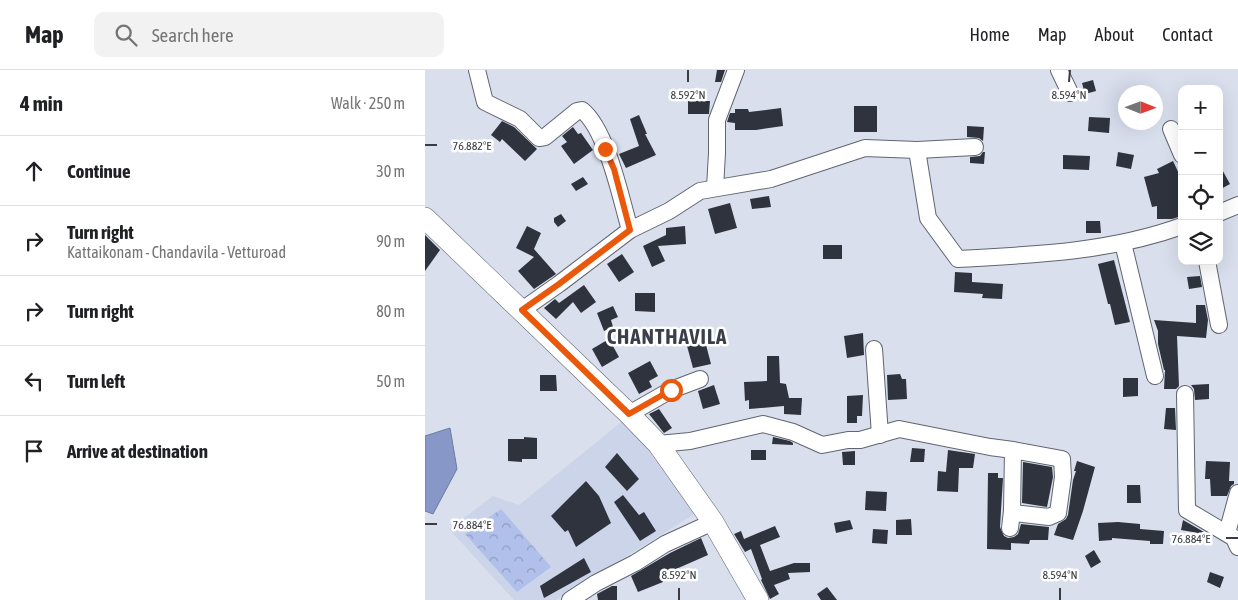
<!DOCTYPE html>
<meta charset="utf-8">
<style>
:root{--surface:#fff;--page:#f2f2f2;--text:#202124;--muted:#757577;--line:#e0e0e0}
body{margin:0;font-family:"Asap Condensed",sans-serif;background:var(--page);color:var(--text)}
.controls{position:absolute;right:15px;top:15px;display:grid;overflow:hidden;border-radius:10px;box-shadow:0 5px 20px #0002}
.controls button{width:45px;height:45px;display:grid;place-items:center;padding:0;border:0;border-bottom:1px solid var(--line);background:var(--surface);color:var(--text);font:25px sans-serif}
.compass{position:absolute;left:693px;top:15px;width:45px;height:45px;border-radius:50%;background:var(--surface);box-shadow:0 5px 20px #0002;rotate:91deg}
.stop{position:absolute;width:15px;height:15px;margin:-11px;border:4px solid #ea580c;border-radius:50%;background:#fff}
.stop.end{background:#ea580c;border-color:#fff;box-shadow:0 1px 5px #0008}
.list{margin:0;padding:0;list-style:none}
h2{display:flex;justify-content:space-between;align-items:center;height:65px;margin:0;padding:0 20px;font-size:21px}
h2 small{font-size:16px;font-weight:400;color:var(--muted)}
.list li{display:grid;grid-template-columns:32px 1fr auto;gap:15px;align-items:center;box-sizing:border-box;height:70px;padding:0 20px;border-top:1px solid var(--line)}
.list b{display:block;font-size:19px;white-space:nowrap}
.list p{margin:0;font-size:16px;white-space:nowrap;color:var(--muted)}
.list em{font-size:16px;font-style:normal;color:var(--muted)}
.icon{flex:none;width:28px;height:28px;fill:none;stroke:currentColor;stroke-width:2;stroke-linecap:round;stroke-linejoin:round}
.map{position:relative;flex:none;width:813px;height:530px;overflow:hidden}
header{display:flex;align-items:center;gap:30px;box-sizing:border-box;height:70px;padding:0 25px;background:var(--surface);border-bottom:1px solid var(--line)}
header strong{font-size:24px}
nav{display:flex;gap:28px;margin-inline-start:auto;font-size:18px}
.search{width:350px;height:45px;background:var(--page);display:flex;align-items:center;gap:12px;box-sizing:border-box;padding:0 18px;border-radius:10px;color:var(--muted);font-size:19px}
main{display:flex}
aside{flex:1;background:var(--surface)}
.map>svg:first-child{display:block}
.built{fill:#ccd4e9}
.park{fill:url(#park-crowns)}
.water{fill:#8697c8;stroke:#6f7ca0}
.building{fill:#2f333e}
.lines{fill:none;stroke-linecap:round;stroke-linejoin:round}
.minor-casing{stroke:#616572;stroke-width:18}
.major-casing{stroke:#616572;stroke-width:22}
.minor{stroke:#fff;stroke-width:16}
.major{stroke:#fff;stroke-width:21}
.route{stroke:#ea580c;stroke-width:6}
.ticks{fill:none;stroke:#3a3c42;stroke-width:2}
.labels{text-anchor:middle;dominant-baseline:central;stroke-width:5;stroke-linejoin:round;paint-order:stroke}
.district-label{font-size:21px;font-weight:bold;letter-spacing:1px;fill:#3b3f4b;stroke:#fff}
.ticks-label{font-size:12px;text-anchor:middle;fill:#3a3c42;stroke:#fff;stroke-width:5;stroke-linejoin:round;paint-order:stroke}
</style>
<header>
<strong>Map</strong>
<div class="search"><svg class="icon" aria-label="search" viewBox="0 0 24 24"><circle cx="10" cy="10" r="6"/><path d="M15 15l6 6"/></svg>Search here</div>
<nav><a>Home</a><a>Map</a><a>About</a><a>Contact</a></nav>
</header>
<main>
<aside>
<h2>4 min<small>Walk · 250 m</small></h2>
<ul class="list">
<li><svg class="icon" aria-label="ahead" viewBox="0 0 24 24"><path d="M12 20V5M6 11l6-6 6 6"/></svg><div><b>Continue</b></div><em>30 m</em></li>
<li><svg class="icon" aria-label="right" viewBox="0 0 24 24"><path d="M7 20v-9h11M14 6l5 5-5 5"/></svg><div><b>Turn right</b><p>Kattaikonam - Chandavila - Vetturoad</p></div><em>90 m</em></li>
<li><svg class="icon" aria-label="right" viewBox="0 0 24 24"><path d="M7 20v-9h11M14 6l5 5-5 5"/></svg><div><b>Turn right</b></div><em>80 m</em></li>
<li><svg class="icon" aria-label="left" viewBox="0 0 24 24"><path d="M17 20v-9H6M10 6l-5 5 5 5"/></svg><div><b>Turn left</b></div><em>50 m</em></li>
<li><svg class="icon" aria-label="arrive" viewBox="0 0 24 24"><path d="M6 21V4h12l-3 4 3 4H6"/></svg><div><b>Arrive at destination</b></div></li>
</ul>
</aside>
<div class="map">
<svg width="813" height="530" viewBox="0 0 813 530">
<defs>
<pattern id="park-crowns" width="20" height="18" patternUnits="userSpaceOnUse" patternTransform="scale(1.25)"><rect width="20" height="18" fill="#b0c0eb"/><path d="M2 6a3 3 0 1 1 6 0M12 15a3 3 0 1 1 6 0" fill="none" stroke="#909dc0"/></pattern>
</defs>
<rect width="100%" height="100%" fill="#d9dfed"/>
<!-- built -->
<path class="built" d="M200 349 271 443 131 530H89L24 459 68 426 94 435Z"/>
<!-- park -->
<path class="park" d="M76 439 126 497 92 522 40 464Z"/>
<!-- water -->
<path class="water" d="M25 358 32 399 8 444 0 441V366Z"/>
<!-- building -->
<g class="building">
<path d="M292 0H300L296 12H290Z"/>
<path d="M668 10 671 21 660 24 657 13Z"/>
<path d="M263 31H285L284 44H263Z"/>
<rect x="429" y="36" width="23" height="26"/>
<path d="M356 38 358 56 331 60H310V53L302 52 305 43H310V39H323L324 42Z"/>
<path d="M214 45 222 64H220L231 85 201 98 194 84 214 76 205 49Z"/>
<path d="M664 47 685 48 684 63 663 61Z"/>
<path d="M77 51 89 57 112 79 100 91 77 69 75 72 66 65Z"/>
<path d="M542 56 559 57 558 71 554 68 542 67Z"/>
<path d="M148 57 153 64 156 63 168 80 149 94 136 76 142 72 137 66Z"/>
<path d="M558 82H560L559 94 545 93V87L555 86Z"/>
<path d="M693 82 709 85 706 99 691 96Z"/>
<path d="M638 85 665 86 664 100 638 99Z"/>
<path d="M748 91 757 110V146L747 149H732V136L727 137 719 107 734 103 732 99Z"/>
<path d="M794 94 805 114 794 120Z"/>
<path d="M158 107 163 114 151 121 146 114Z"/>
<path d="M344 126 346 137 327 139 325 129Z"/>
<path d="M305 133 312 158 290 164 283 139Z"/>
<path d="M136 144 141 151 133 157 129 152V148Z"/>
<path d="M661 151H675L676 163H661Z"/>
<path d="M102 156 116 163 109 179 131 204 109 219 93 201 109 187 91 178Z"/>
<path d="M260 156 261 174 233 176 240 191 227 197 218 176 241 165V158Z"/>
<path d="M0 165 15 180 0 201Z"/>
<rect x="398" y="175" width="19" height="14"/>
<path d="M197 184 209 202 194 212 182 194Z"/>
<path d="M689 190 705 252 690 255 685 234H683L673 194Z"/>
<path d="M530 202 547 203V212L578 214 577 229 557 228 558 224 529 222Z"/>
<path d="M775 206 777 217 764 219 762 207Z"/>
<path d="M159 215 171 232 156 243 148 232 131 249 119 238 130 229 134 233Z"/>
<path d="M210 223H230V242L210 241Z"/>
<path d="M771 235H780L783 250 781 268 752 266 754 316 751 319H739L740 300H739L733 274V261L729 250 771 253Z"/>
<path d="M188 236 193 247 186 250 188 257 179 261 172 243Z"/>
<path d="M438 263 439 285 422 288 419 266Z"/>
<path d="M184 269 194 287 177 297 167 279Z"/>
<path d="M280 271 286 294 268 298 262 276Z"/>
<path d="M342 286H354L355 313 361 314 364 328H377L376 345 359 344V336L324 339V330L320 331 319 312 342 311Z"/>
<path d="M225 291 233 306 224 311 227 317 214 324 203 303Z"/>
<path d="M475 304 477 309H481L482 329 463 330 462 305Z"/>
<path d="M115 305H131L132 321H115Z"/>
<path d="M698 308H713V326L698 327Z"/>
<path d="M784 314V329L770 330 769 319 766 315Z"/>
<path d="M289 315 295 334 278 339 273 321Z"/>
<path d="M438 325 437 346H432V353H422V326Z"/>
<path d="M741 338H750L751 360 739 359Z"/>
<path d="M234 339 247 358 239 363 224 344Z"/>
<path d="M99 367 112 368V389H97V392L83 391V369H99Z"/>
<path d="M348 367 365 371 368 373V375L347 374Z"/>
<path d="M487 378 500 379 499 392H485Z"/>
<rect x="326" y="380" width="15" height="10"/>
<path d="M523 380 550 384 548 398H534L533 422 512 421 513 401 521 402Z"/>
<path d="M430 381V395H418L417 382Z"/>
<path d="M192 383 214 409 202 421 180 397Z"/>
<path d="M652 391 670 397 658 441 648 470 629 465 633 454 641 449 643 445 648 410 651 401H649Z"/>
<path d="M781 391 805 392 804 411H809V414L806 416 802 426H786L785 409H780Z"/>
<path d="M598 392 627 397 628 407 622 437 597 433Z"/>
<path d="M563 403H573V408H578L575 457 579 466 583 468 589 467 593 464 596 454 624 457 623 470H605L604 474 586 473V480L562 479Z"/>
<path d="M161 411 174 426 186 453 151 477 143 460 140 462 126 446Z"/>
<path d="M702 415H715L716 433H702Z"/>
<path d="M441 421 462 422 461 441 440 440Z"/>
<path d="M198 425 214 445 219 442 231 461 215 471 189 432Z"/>
<path d="M486 449 487 465H471V450Z"/>
<path d="M425 450 428 459 411 463 409 453Z"/>
<path d="M758 450 779 462V464L756 460Z"/>
<path d="M693 452 715 454V459L739 461 738 474H725V471L687 468V470L674 471 673 453Z"/>
<path d="M350 456 355 467 335 475 345 501 369 493H385V502L363 503 365 509 349 515 354 524 345 529 336 510 337 509 326 479 320 482 309 464 316 461 319 469Z"/>
<path d="M448 459 463 460 462 474 447 473Z"/>
<path d="M276 468 283 485 235 506 238 512 213 522 206 506 245 483Z"/>
<path d="M669 480 676 492 666 498 660 486Z"/>
<path d="M159 488 166 502 119 528 115 516Z"/>
<path d="M785 502 799 507 795 518 782 512Z"/>
<path d="M187 516H192V530H173L172 524Z"/>
<path d="M402 517 412 530H396L392 524Z"/>
</g>
<g class="lines">
<defs>
<g id="minor">
<path d="M52 0 60 32 95 49 114 68 120 67 152 41 157 40C182 60 196 129 205 160"/>
<path d="M634 0 645 23"/>
<path d="M746 59 757 85"/>
<path d="M492 80 550 77"/>
<path d="M290 118 292 83V50L311 0"/>
<path d="M794 143 813 135"/>
<path d="M698 173 730 306"/>
<path d="M782 191 794 255"/>
<path d="M97 240 134 214 205 160 244 141 275 121 346 109 440 78 492 80 503 148 533 189C608 185 685 182 757 156"/>
<path d="M449 279 455 365"/>
<path d="M760 324 762 440 809 468 813 477"/>
<path d="M204 344 246 320 275 309"/>
<path d="M233 374 265 371 338 354 368 362 397 375 423 370H435L474 359 565 377 588 380 587 441 589 443 624 447 633 443 638 407 637 389 588 380"/>
<path d="M585 458 587 441"/>
<path d="M802 463 813 423"/>
<path d="M145 530 171 513 210 493 240 474 288 452"/>
</g>
<path id="major" d="M0 148 204 344 233 374 288 452 333 530"/>
</defs>
<!-- minor casing -->
<use href="#minor" class="minor-casing"/>
<!-- major casing -->
<use href="#major" class="major-casing"/>
<!-- minor -->
<use href="#minor" class="minor"/>
<!-- major -->
<use href="#major" class="major"/>
</g>
<g class="lines">
<!-- route -->
<path class="route" d="M180 79 189 99 205 160 134 214 97 240 204 344 246 320"/>
</g>
<!-- ticks -->
<path class="ticks" d="M263 12V0M644 12 645 0M0 75H12M0 454H12M801 468H813M254 530V518M635 530V518"/>
<g class="labels">
<!-- district labels -->
<g class="district-label">
<text x="242" y="266">CHANTHAVILA</text>
</g>
</g>
<g class="ticks-label">
<text x="263" y="29">8.592°N</text>
<text x="644" y="29">8.594°N</text>
<text x="47" y="80">76.882°E</text>
<text x="47" y="459">76.884°E</text>
<text x="766" y="473">76.884°E</text>
<text x="254" y="509">8.592°N</text>
<text x="635" y="509">8.594°N</text>
</g>
</svg>
<div class="controls">
<button>+</button>
<button>−</button>
<button><svg class="icon" aria-label="locate" viewBox="0 0 24 24"><circle cx="12" cy="12" r="6"/><path d="M12 2v4M12 18v4M2 12h4M18 12h4"/></svg></button>
<button><svg class="icon" aria-label="layers" viewBox="0 0 24 24"><path d="M12 4l9 5-9 5-9-5zM3 14l9 5 9-5"/></svg></button>
</div>
<svg class="compass" viewBox="-18 -18 36 36"><path d="M0-13l5 13h-10z" fill="#e53935"/><path d="M0 13l5-13h-10z" fill="#757577"/></svg>
<div class="stop" style="left:246px;top:320px"></div>
<div class="stop end" style="left:180px;top:79px"></div>
</div>
</main>
